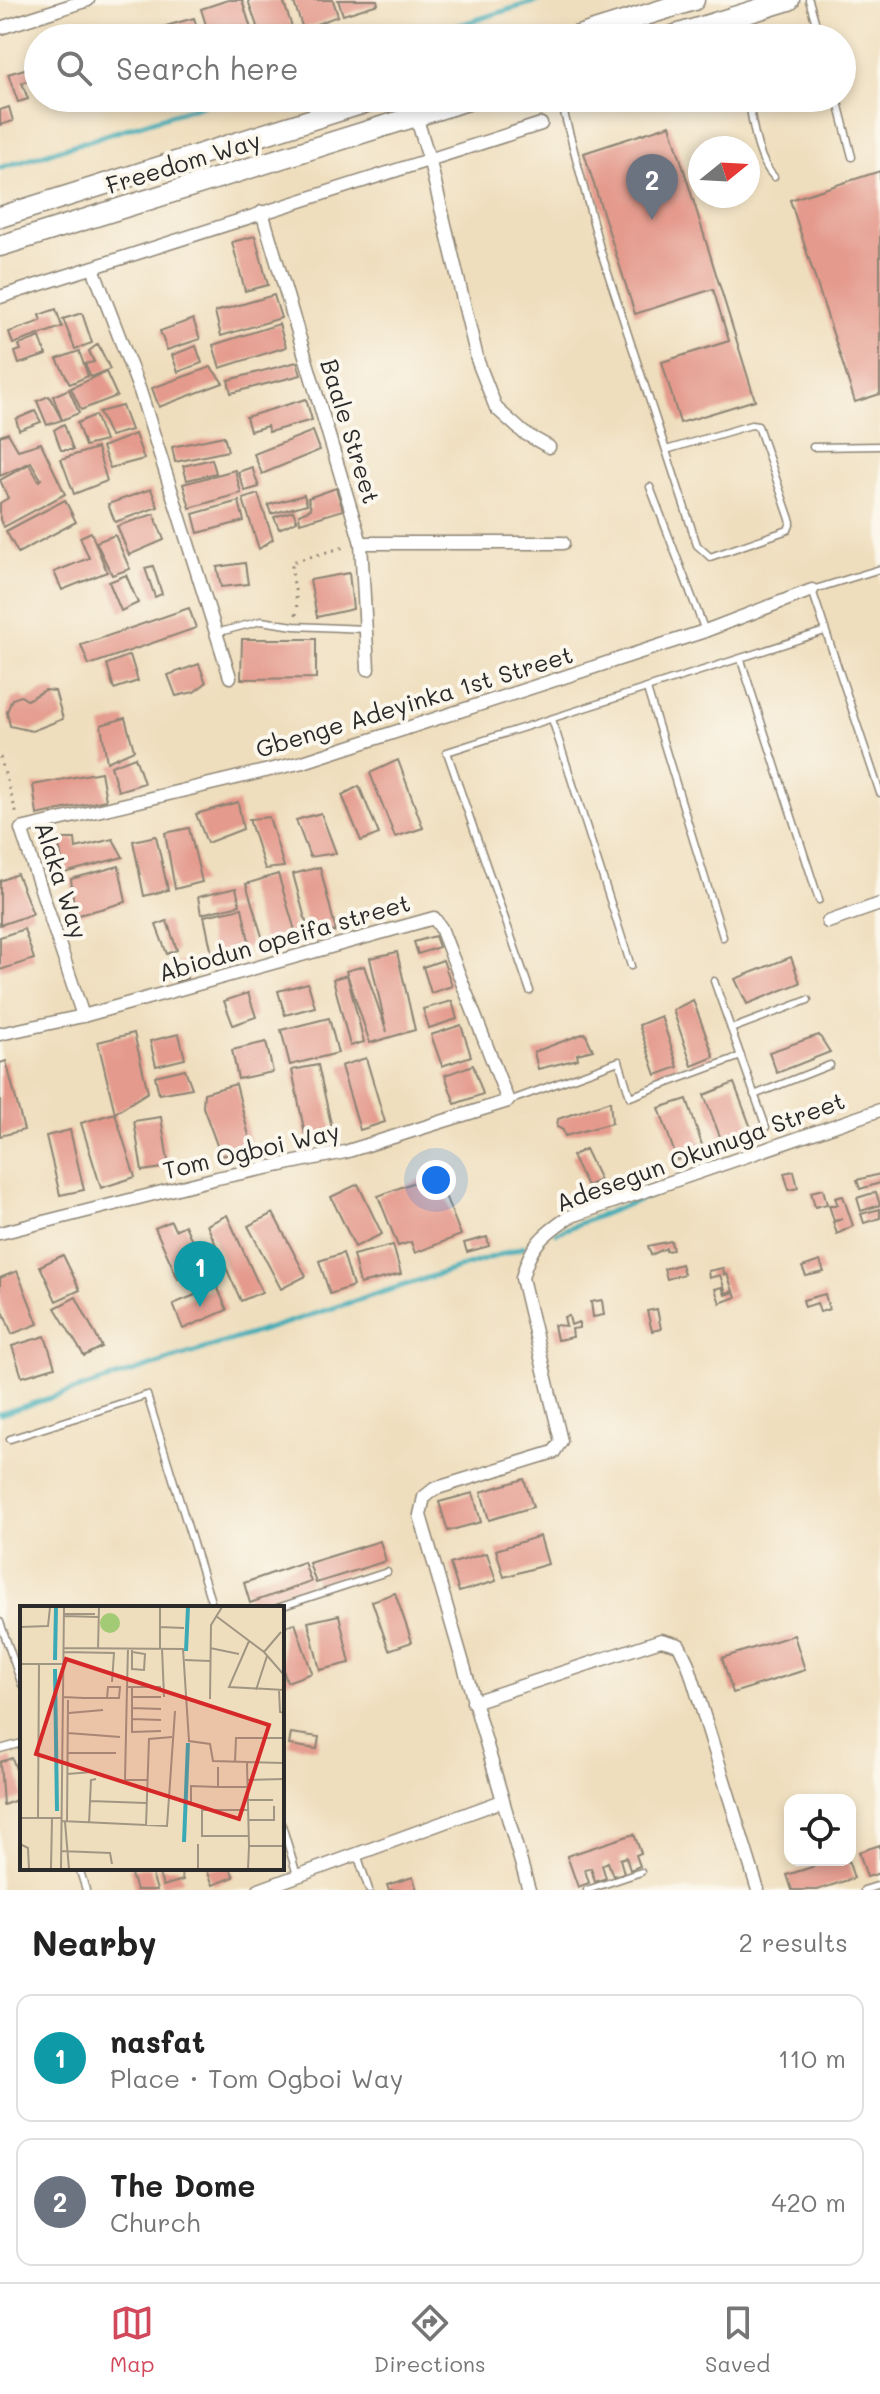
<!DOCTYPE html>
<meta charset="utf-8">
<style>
:root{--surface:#fff;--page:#f6f6f6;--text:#222;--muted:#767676;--line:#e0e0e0;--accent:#d1495b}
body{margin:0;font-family:Mali,sans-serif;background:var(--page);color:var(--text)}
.controls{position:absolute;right:24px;bottom:24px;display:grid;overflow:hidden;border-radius:16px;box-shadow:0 4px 12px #0003}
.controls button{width:72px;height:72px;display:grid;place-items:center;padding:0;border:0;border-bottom:2px solid var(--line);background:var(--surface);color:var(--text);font:40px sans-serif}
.compass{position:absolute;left:688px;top:136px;width:72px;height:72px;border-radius:50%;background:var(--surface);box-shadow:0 4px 12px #0003;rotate:72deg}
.you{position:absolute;left:436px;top:1180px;width:28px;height:28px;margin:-20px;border:6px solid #fff;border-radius:50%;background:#1a73e8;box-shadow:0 0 0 12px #1a73e833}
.badge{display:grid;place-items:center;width:52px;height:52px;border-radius:50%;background:var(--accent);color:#fff;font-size:26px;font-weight:700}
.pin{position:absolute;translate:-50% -66px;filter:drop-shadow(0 2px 4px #0008)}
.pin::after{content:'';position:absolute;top:42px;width:28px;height:24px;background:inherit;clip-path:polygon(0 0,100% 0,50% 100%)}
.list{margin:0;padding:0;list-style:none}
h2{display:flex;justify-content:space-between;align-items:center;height:104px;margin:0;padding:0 32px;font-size:34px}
h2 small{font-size:26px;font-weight:400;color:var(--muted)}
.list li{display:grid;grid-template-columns:52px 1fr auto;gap:24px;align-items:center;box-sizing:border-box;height:128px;margin:0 16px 16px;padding:0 16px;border:2px solid var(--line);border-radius:16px}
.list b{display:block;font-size:30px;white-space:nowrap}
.list p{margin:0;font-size:26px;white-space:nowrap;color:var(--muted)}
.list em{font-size:26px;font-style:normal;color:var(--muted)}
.icon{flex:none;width:44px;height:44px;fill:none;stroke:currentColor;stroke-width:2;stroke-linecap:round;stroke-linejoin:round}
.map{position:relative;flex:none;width:880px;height:1890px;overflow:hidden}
.search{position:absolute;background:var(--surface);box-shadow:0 4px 12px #0003;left:24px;right:24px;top:24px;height:88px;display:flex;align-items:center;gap:20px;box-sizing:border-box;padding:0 28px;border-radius:44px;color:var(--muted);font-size:30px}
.sheet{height:392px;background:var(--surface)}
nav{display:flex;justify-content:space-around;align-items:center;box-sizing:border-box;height:112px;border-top:2px solid var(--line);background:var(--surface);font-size:22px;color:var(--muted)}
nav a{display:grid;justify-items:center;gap:4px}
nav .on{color:var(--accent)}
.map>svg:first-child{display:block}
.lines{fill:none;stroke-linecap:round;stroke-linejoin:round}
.stream{stroke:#3aabb6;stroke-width:5}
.building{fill:#e49a8c}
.lane-casing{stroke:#8d8474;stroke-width:9}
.street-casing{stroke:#8d8474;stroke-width:15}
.primary-casing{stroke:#8d8474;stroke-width:23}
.path{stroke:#8d8474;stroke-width:3;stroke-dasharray:2 6;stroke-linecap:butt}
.lane{stroke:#fff;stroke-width:6}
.street{stroke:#fff;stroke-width:12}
.primary{stroke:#fff;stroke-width:20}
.labels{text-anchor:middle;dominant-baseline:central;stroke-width:8;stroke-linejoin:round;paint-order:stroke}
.street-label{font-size:24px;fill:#2b2b2b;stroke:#fbf7ec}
.inset-river{fill:none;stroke:#3aabb6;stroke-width:4}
.inset-road{fill:none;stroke:#a19683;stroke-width:2}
.view{fill:#d62828;fill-opacity:0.15;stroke:#d62828;stroke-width:4}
.inset-edge{fill:none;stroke:#2b2b2b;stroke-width:4}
</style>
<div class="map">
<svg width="880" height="1890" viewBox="0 0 880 1890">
<rect width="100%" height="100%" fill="#fbf7ec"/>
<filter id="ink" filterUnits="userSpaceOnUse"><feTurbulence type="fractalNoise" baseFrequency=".0125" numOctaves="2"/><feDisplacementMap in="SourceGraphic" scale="16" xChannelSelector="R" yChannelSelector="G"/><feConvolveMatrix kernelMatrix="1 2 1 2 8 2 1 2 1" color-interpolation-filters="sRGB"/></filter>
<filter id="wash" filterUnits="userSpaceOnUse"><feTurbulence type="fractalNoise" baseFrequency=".006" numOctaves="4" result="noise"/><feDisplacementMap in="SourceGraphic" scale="32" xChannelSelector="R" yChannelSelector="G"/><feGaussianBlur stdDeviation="1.8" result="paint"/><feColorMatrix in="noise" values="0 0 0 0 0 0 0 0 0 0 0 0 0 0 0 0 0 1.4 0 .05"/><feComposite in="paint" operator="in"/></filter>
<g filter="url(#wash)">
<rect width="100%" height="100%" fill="#efdebd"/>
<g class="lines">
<!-- stream -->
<g class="stream">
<path d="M418 38 540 0"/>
<path d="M0 168 225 98"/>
<path d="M556 1233 654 1194"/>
<path d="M0 1414 524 1247"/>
</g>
</g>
<g id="blocks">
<!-- building -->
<g class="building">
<path d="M228 0H242L254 38H210L201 9Z"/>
<path d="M248 0H283L293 30 261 38Z"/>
<path d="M293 0H333L338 16 303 29Z"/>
<path d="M338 0H377L378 4 343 15Z"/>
<path d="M194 18 200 38H147L145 32Z"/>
<path d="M136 27 139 38H116L115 33Z"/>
<path d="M28 68 32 79 22 83 28 99 18 102 8 74Z"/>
<path d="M9 107 13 121 0 125V110Z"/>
<path d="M670 125 755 400 680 423 662 362 729 341 713 289 635 314 584 153Z"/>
<path d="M880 171V394L855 402 790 200Z"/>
<path d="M255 236 268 285 245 291 232 242Z"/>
<path d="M274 295 281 318 221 336 215 312Z"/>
<path d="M56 309 62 327 13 344 9 332 41 321 39 315Z"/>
<path d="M82 313 92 343 75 349 63 319Z"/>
<path d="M193 319 200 339 167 350 160 331Z"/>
<path d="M279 324 286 347 220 368 213 345Z"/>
<path d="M40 337 46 355 19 364 15 352 21 350 19 345Z"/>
<path d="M98 344 110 369 91 377 85 364 94 362 89 351Z"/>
<path d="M196 346 202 363 178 372 172 355Z"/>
<path d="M79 351 88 376 70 384 57 359Z"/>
<path d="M297 362 301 375 231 393 228 380Z"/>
<path d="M211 367 223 383 159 407 152 388Z"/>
<path d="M106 372 117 396 81 410 71 388Z"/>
<path d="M69 389 79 413 62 420 53 396Z"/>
<path d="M49 396 62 420 47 425 37 401Z"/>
<path d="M306 399 312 420 269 432 267 426 250 431 246 417Z"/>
<path d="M122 406 131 430 110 436 99 412Z"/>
<path d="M35 411 41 422 19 430 16 419Z"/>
<path d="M95 415 105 441 85 446 77 423Z"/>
<path d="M64 424 73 450H61L54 430Z"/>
<path d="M313 431 320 450 262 474 254 454Z"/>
<path d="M8 433 18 450 41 443 65 494 4 527 0 520V503L8 498 0 480 29 464 39 481 41 479 31 462 0 476V436Z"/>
<path d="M135 434 144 459 110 468 102 447Z"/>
<path d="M224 436 228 451 175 462 172 447Z"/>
<path d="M97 448 107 481 74 494 61 459Z"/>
<path d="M212 459 216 473 187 480 183 466Z"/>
<path d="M252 467 259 487 245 491 238 472Z"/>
<path d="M235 470 241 493 190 508 183 484Z"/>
<path d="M336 488 343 510 300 523 299 514 311 509 308 498Z"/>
<path d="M151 489 158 507 115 522 108 504Z"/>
<path d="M258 494 273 539 259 549 243 499Z"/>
<path d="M304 495 307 504 271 514 268 505Z"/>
<path d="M65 500 76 522 18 553 6 531Z"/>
<path d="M239 501 244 521 198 533 193 514Z"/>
<path d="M293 511 297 521 279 529 274 517Z"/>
<path d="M154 514 164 540 129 555 117 526Z"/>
<path d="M91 532 107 572 62 590 54 572 89 558 80 537Z"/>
<path d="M115 535 130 569 112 575 96 542Z"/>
<path d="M245 563 248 584 221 587 217 567Z"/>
<path d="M153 566 162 594 155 597 145 568Z"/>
<path d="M349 573 353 609 317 617 310 580Z"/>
<path d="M126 575 138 603 121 611 109 582Z"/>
<path d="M189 608 196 628 89 665 81 645Z"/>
<path d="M242 639H316V678L241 679Z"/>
<path d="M130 655 138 681 114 689 107 664Z"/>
<path d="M199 664 206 683 194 692 176 696 168 675Z"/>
<path d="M45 690 55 691 63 719 32 731 10 726 7 712 12 699 21 696 27 700Z"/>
<path d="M125 718 134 750 107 762 101 725Z"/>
<path d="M135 757 144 783 118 791 111 766Z"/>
<path d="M398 760 423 828 395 837 370 773Z"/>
<path d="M101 772 106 800 37 815 33 785Z"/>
<path d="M359 786 379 834 361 841 342 795Z"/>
<path d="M238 802 243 829 207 843 196 814Z"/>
<path d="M321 813 336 853 310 857 296 820Z"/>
<path d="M269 817 284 867 265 869 249 819Z"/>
<path d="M189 828 202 882 175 889 165 833Z"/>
<path d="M156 836 168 890 144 896 133 841Z"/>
<path d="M58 839H75L76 848 113 839 123 857 64 873Z"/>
<path d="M119 866 126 902 75 916 71 879Z"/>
<path d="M320 867 336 931 310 937 293 874Z"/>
<path d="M17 874 33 914 0 925V881Z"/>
<path d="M278 874 297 937 265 946 246 884Z"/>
<path d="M236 888 240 905 201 914 198 897Z"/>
<path d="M242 908 250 946 212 954 204 916Z"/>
<path d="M167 921 177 950 167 954 156 925Z"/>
<path d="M24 929 34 959 0 970V937Z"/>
<path d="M435 936 439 947 418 954 414 942Z"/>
<path d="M397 952 415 1030 370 1043 346 971 364 966 387 1032 370 958Z"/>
<path d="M791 957 800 983 747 1004 735 979Z"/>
<path d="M443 960 452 986 431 993 423 967Z"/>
<path d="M183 962 187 978 176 982 171 965Z"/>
<path d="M347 975 364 1042 350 1046 333 979Z"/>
<path d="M308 983 315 1007 285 1015 278 991Z"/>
<path d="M248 993 256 1017 233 1025 224 1001Z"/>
<path d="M693 1000 714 1057 692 1066 673 1010Z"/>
<path d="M452 1001 457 1019 429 1028 423 1009Z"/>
<path d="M661 1016 678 1067 656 1075 639 1025Z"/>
<path d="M329 1018 338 1053 290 1065 281 1030Z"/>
<path d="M461 1025 471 1056 442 1066 431 1035Z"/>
<path d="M134 1033 148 1092 115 1113 135 1177 101 1188 81 1123 115 1113 98 1042Z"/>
<path d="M585 1033 593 1050 577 1054 578 1059 538 1069 534 1052Z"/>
<path d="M179 1034 185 1059 156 1066 150 1041Z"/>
<path d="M819 1035 830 1052 777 1073 769 1052Z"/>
<path d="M266 1042 273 1072 238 1079 232 1050Z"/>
<path d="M366 1058 385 1122 360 1130 341 1066Z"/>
<path d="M6 1061 24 1130 0 1136V1063Z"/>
<path d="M318 1065 333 1133 306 1139 292 1070Z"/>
<path d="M473 1065 483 1094 455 1104 445 1075Z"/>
<path d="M185 1069 192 1088 159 1094 155 1076Z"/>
<path d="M734 1083 754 1136 724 1147 704 1095Z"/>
<path d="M236 1084 252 1148 221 1156 203 1107 204 1093Z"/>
<path d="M687 1099 704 1151 677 1160 659 1108Z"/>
<path d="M610 1101 612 1123 565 1136 563 1130 557 1127 558 1119Z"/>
<path d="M161 1117 169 1167 142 1171 134 1121Z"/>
<path d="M70 1130 84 1190 60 1195 46 1136Z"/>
<path d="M585 1149 600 1180 587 1186 572 1156Z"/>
<path d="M794 1171 798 1188 789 1190 784 1173Z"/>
<path d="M880 1174V1183L860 1189 857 1180Z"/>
<path d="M425 1178 431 1192 442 1188 461 1235 415 1253 411 1242 398 1246 378 1196Z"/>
<path d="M358 1184 382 1234 355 1247 331 1197Z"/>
<path d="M823 1189 827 1204 815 1207 811 1192Z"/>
<path d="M876 1192 880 1205 861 1211 857 1198Z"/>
<path d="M843 1196 853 1226 837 1234 833 1222 842 1219 834 1221 829 1205H838L835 1198Z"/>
<path d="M880 1209V1218L864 1223 861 1214Z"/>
<path d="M273 1213 306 1276 281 1289 248 1226Z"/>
<path d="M227 1215 262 1292 241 1301 207 1225Z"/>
<path d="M171 1221 175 1230 185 1225 204 1267 178 1279 155 1228Z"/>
<path d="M487 1237 489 1246 467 1252 464 1243Z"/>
<path d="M671 1241 673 1250 666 1251V1248L651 1255 648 1246Z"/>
<path d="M393 1245 401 1274 360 1284 353 1255Z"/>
<path d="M343 1253 353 1286 330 1294 319 1261Z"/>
<path d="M63 1255 80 1290 56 1301 40 1266Z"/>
<path d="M820 1261 824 1272 806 1276 802 1267Z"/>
<path d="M681 1264 684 1274 667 1279 664 1269Z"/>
<path d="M723 1268 724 1275 727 1274 733 1291 726 1293 720 1275 709 1278 708 1271Z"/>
<path d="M17 1271 38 1324 12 1334 0 1303V1278Z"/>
<path d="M217 1286 227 1310 183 1329 173 1304Z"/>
<path d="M722 1287 725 1295 734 1292 736 1297 720 1303 715 1289Z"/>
<path d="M825 1294 829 1309 820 1312 817 1303 805 1307 803 1300Z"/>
<path d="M76 1297 102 1347 84 1356 55 1308Z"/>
<path d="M602 1300 604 1315 593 1317 591 1302Z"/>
<path d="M657 1309 661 1329 652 1331 647 1311Z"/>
<path d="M569 1316 571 1325 579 1322V1328L572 1329 573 1337 557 1340 554 1325 566 1326 564 1317Z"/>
<path d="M45 1336 55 1367 22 1377 12 1346Z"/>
<path d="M524 1479 533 1507 489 1520 481 1492Z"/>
<path d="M473 1493 481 1522 448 1531 439 1502Z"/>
<path d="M540 1536 548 1564 504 1577 496 1550Z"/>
<path d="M380 1541 386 1561 316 1583 309 1563Z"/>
<path d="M487 1553 496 1581 459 1592 450 1564Z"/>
<path d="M304 1562 311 1582 250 1603 244 1583Z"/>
<path d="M395 1593 412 1642 389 1650 372 1601Z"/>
<path d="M339 1615 350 1663 320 1670 308 1622Z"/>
<path d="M295 1623 312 1673 287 1682 282 1667V1627Z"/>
<path d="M794 1635 805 1670 733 1693 722 1658Z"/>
<path d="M291 1733 319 1737 317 1749 289 1745Z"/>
<path d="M12 1758 22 1786V1798L3 1805 0 1762Z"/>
<path d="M634 1834 641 1853 636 1855 640 1866 630 1870 626 1857 620 1859 624 1873 613 1876 608 1862 602 1865 606 1878 595 1882 591 1868 585 1870 589 1883 578 1887 567 1856Z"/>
<path d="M880 1845V1873L867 1877 859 1852Z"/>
<path d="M834 1860H848L854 1878 817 1890H792L787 1875Z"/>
<path d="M129 1868H150L157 1890H136Z"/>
<path d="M157 1868H179L183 1880 163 1886Z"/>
<path d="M206 1868H230L234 1877 213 1885Z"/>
<path d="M413 1877 417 1890H389L387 1885Z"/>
</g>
</g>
</g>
<g filter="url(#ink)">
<use href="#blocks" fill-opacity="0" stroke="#8d8474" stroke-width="2"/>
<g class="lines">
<defs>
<g id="lane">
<path d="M809 0 820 38"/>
<path d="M725 23 730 38"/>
<path d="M560 98 601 252 697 545 710 557 788 530 791 522 758 426 751 425 666 450"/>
<path d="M748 98C753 123 756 158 774 177"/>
<path d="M837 98 852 157"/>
<path d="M813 447 880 446"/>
<path d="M650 487 705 631"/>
<path d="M880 569 812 590 880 793"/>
<path d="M216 633 261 621 294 626 366 629"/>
<path d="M741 660 819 900"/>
<path d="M647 689 723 937"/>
<path d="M552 719 631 966"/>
<path d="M714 981 766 1127"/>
<path d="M530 991 447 752 825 631"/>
<path d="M731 1029 808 1000"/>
<path d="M754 1095 830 1065"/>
<path d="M509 1101 619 1061 630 1097 741 1056"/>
<path d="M10 1439 147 1395 213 1608"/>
<path d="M277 1608 387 1572"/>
<path d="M0 1622 22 1685"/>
<path d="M0 1749 22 1743"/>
<path d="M282 1825 297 1875"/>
<path d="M357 1854 369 1890"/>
<path d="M79 1868 86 1890"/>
<path d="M587 1890 641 1872"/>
<path d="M864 1890 880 1885"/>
</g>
<g id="street">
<path d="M0 28 88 0"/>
<path d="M416 116 430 162 478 362 496 408 524 433 549 447"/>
<path d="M262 212 361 543 368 669"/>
<path d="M93 268 140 391 230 677"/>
<path d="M0 297 541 124"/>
<path d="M361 543H563"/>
<path d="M828 922 880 904"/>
<path d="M83 1016 21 829 303 762 705 631 812 590"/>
<path d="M0 1034 83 1016 434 918 441 928 508 1101 345 1152 217 1178 0 1233"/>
<path d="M473 1702 661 1640 679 1645 688 1664 758 1890"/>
<path d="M259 1890 502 1801"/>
<path d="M529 1890 420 1515 424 1497 434 1489 554 1452 561 1441 522 1278C530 1246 542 1235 569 1217L880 1110"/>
</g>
<g id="primary">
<path d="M572 38 694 0"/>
<path d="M666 38 789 0"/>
<path d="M0 217 380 98"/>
<path d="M0 246 474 98"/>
</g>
</defs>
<!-- lane casing -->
<use href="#lane" class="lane-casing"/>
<!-- street casing -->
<use href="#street" class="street-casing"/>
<!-- primary casing -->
<use href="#primary" class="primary-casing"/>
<!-- path -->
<g class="path">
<path d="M296 615C299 595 291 581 292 562L348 546"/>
<path d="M0 757 17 815"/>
</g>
<!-- lane -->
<use href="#lane" class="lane"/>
<!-- street -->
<use href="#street" class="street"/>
<!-- primary -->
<use href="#primary" class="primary"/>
</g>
</g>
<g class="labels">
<!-- street labels -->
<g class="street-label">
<text transform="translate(183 162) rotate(-17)">Freedom Way</text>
<text transform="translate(351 431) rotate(73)">Baale Street</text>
<text transform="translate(414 701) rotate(-17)">Gbenge Adeyinka 1st Street</text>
<text transform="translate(62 880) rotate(72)">Alaka Way</text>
<text transform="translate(284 937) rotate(-16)">Abiodun opeifa street</text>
<text transform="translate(251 1150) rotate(-13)">Tom Ogboi Way</text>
<text transform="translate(700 1151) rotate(-20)">Adesegun Okunuga Street</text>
</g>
</g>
<!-- overview -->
<g transform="translate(20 1606)">
<rect width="264" height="264" fill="#efdebd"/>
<path d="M80 17a10 10 0 1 1 20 0a10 10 0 1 1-20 0Z" fill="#a3ca75"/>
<path class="inset-river" d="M166 45 168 1M35 54 36 1M35 63 37 205M164 236 168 137"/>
<path class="inset-road" d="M44 8H75M44 10 78 11M196 10 244 46 264 69M0 21 28 20 30 1M140 21 164 22M229 35 209 81 264 84M43 42 163 43 169 135 190 138 193 155 264 157M108 42 107 81H141M112 42V63L124 64 125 48 112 46M140 42V1M142 42 144 91M190 42 219 48M78 43 79 1M43 46 94 47 92 76M244 46 261 26M165 54 190 55M0 58H43M107 81 105 174H128M112 81V126L141 125M236 84 247 50M259 84 260 106 264 107M43 91 64 92H99L100 81H88L87 92M112 91H141M190 93 191 19 202 1M112 102 141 103M49 107 83 104M112 113 141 114M48 127 100 131M48 147H96M215 156 216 132H264M227 157 229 240M198 161V181H227M47 168 72 166M227 174 264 173M228 194H253M70 195 126 197M171 197V180L198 181M228 204H182V230H229M0 212H42M18 212 19 58M228 214H254V200M42 215 147 220 155 105M45 216 49 263M47 216 48 94M69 218 71 174 76 173M126 220 129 133 152 131M0 238 8 242 9 263M178 238V263M41 245 90 247 92 258M31 263 32 212M41 263 44 1M228 263 229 240H264"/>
<path class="view" d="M46 53 249 119 219 213 16 148Z"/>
<rect width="264" height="264" class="inset-edge"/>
</g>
</svg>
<div class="controls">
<button><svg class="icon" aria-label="locate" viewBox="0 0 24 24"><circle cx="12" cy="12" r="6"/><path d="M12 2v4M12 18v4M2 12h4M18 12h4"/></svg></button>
</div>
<svg class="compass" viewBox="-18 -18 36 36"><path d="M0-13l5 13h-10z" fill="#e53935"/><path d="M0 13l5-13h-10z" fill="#767676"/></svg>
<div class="you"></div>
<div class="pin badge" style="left:200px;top:1307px;background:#0f9aa8">1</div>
<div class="pin badge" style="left:652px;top:220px;background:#6b7280">2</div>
<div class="search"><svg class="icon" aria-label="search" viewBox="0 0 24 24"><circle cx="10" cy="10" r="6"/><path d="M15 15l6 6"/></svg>Search here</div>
</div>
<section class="sheet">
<h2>Nearby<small>2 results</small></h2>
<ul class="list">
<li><span class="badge" style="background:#0f9aa8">1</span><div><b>nasfat</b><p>Place · Tom Ogboi Way</p></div><em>110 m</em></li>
<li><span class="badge" style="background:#6b7280">2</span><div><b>The Dome</b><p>Church</p></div><em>420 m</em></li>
</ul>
</section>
<nav>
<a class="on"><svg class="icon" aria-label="map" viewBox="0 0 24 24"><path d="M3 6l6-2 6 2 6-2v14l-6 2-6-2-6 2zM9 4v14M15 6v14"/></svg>Map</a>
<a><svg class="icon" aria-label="directions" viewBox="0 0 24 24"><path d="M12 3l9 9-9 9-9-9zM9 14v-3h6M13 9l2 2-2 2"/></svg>Directions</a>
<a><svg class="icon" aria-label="saved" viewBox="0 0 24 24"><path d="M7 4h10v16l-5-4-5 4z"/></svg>Saved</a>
</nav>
